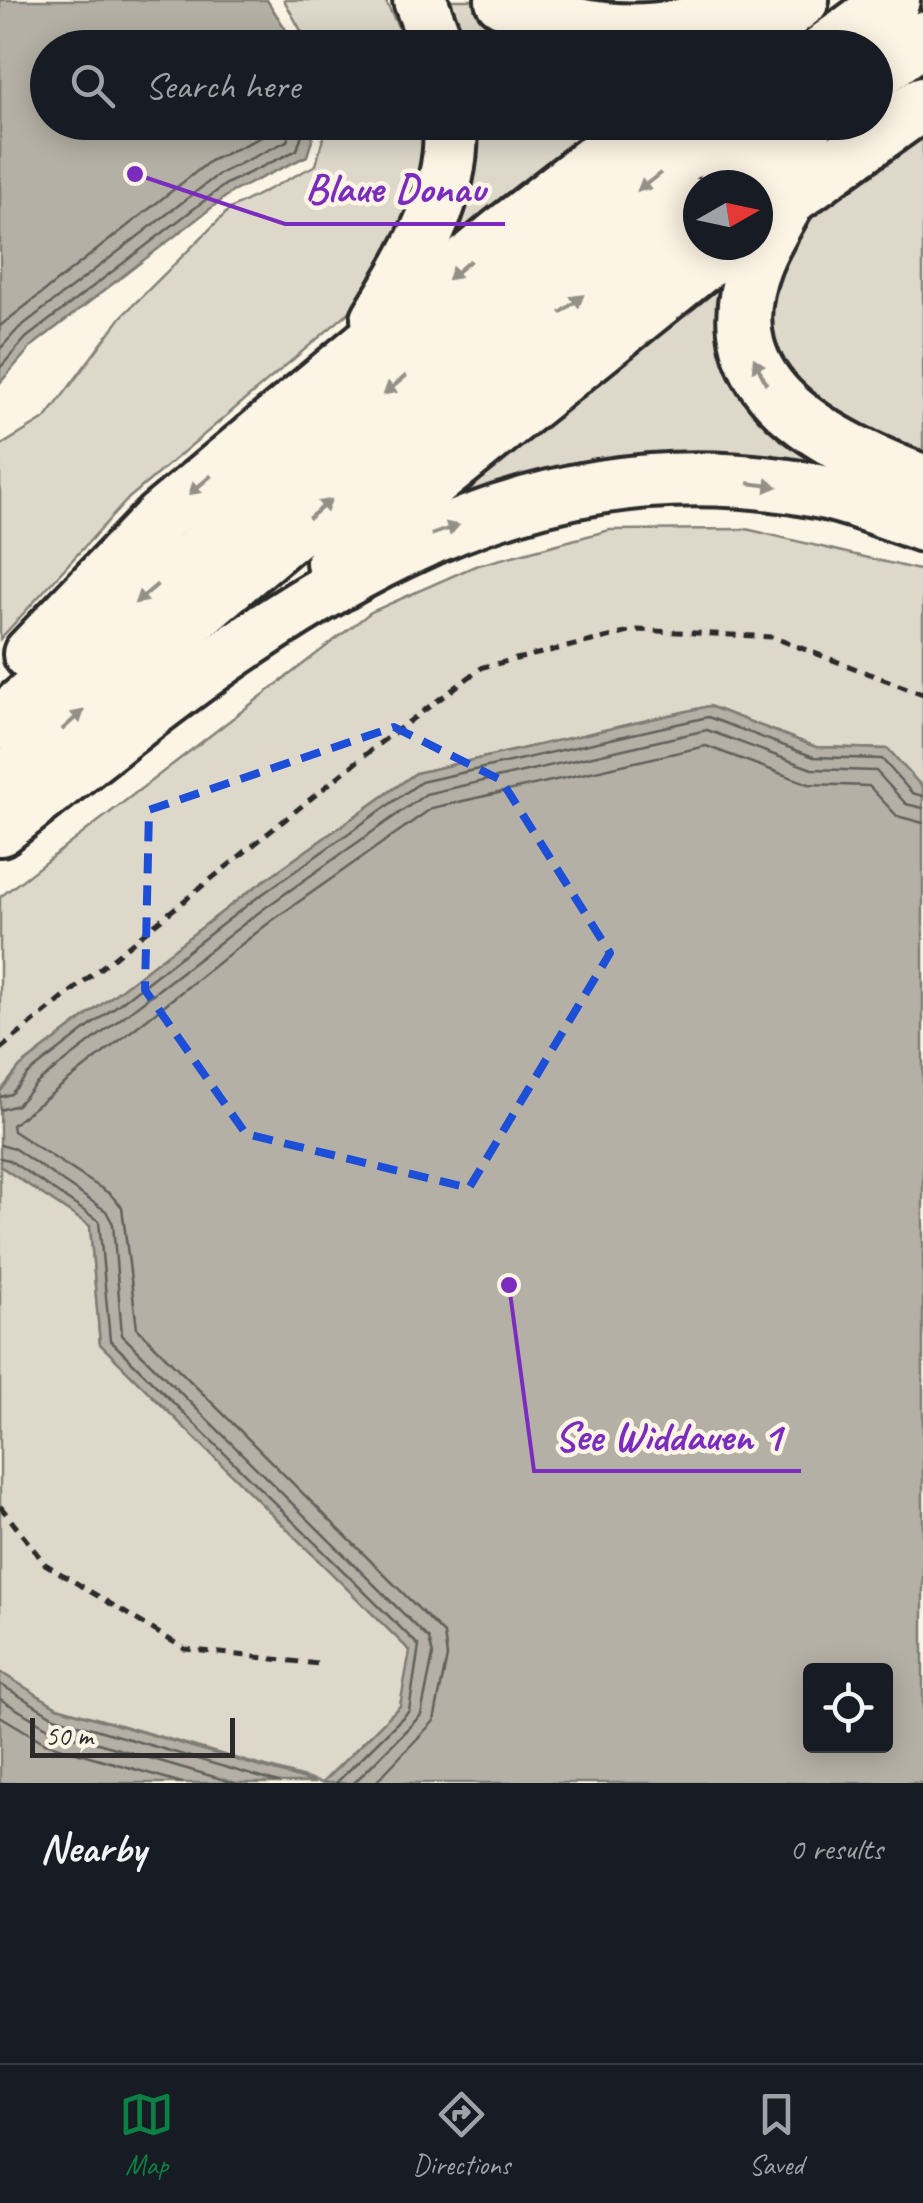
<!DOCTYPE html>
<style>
:root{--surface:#171b24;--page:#242831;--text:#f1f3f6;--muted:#9ea1a6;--line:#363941;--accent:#0b8043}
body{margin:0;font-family:Caveat,sans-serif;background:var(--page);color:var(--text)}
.controls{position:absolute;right:30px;bottom:30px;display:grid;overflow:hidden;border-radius:10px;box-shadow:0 5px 25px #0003}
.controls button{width:90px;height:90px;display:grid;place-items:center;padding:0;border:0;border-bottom:2px solid var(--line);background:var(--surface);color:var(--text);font:50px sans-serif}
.compass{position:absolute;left:683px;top:170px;width:90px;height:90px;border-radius:50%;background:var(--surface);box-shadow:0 5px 25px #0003;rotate:81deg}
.scale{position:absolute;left:30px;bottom:25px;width:205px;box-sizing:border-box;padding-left:10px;border:5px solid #2b2b2b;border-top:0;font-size:28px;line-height:35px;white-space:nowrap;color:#2b2b2b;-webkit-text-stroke:8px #fcf5e5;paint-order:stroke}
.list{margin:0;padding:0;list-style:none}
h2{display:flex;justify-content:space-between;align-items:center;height:130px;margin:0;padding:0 40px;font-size:42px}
h2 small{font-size:32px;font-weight:400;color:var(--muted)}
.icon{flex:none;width:55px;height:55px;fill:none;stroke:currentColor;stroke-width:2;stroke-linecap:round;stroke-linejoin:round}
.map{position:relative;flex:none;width:923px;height:1783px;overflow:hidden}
.search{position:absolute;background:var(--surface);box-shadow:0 5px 25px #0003;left:30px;right:30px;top:30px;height:110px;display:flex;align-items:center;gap:25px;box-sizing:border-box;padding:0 35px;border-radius:55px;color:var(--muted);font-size:38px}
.sheet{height:280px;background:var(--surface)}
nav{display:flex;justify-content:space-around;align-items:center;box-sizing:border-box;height:140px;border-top:2px solid var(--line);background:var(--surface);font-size:28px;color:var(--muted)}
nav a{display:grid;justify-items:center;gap:5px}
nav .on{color:var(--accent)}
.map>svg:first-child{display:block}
.green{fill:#ded8ca;stroke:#84827a;stroke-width:2.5}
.water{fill:#b4b0a5;stroke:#7d7b74;stroke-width:2.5;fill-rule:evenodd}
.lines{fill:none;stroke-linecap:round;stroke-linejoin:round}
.shore{stroke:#62605c;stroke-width:2.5}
.highway-casing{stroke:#2b2b2b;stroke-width:60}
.path{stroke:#2b2b2b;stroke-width:5;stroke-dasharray:10 8;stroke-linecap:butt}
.highway{stroke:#fcf5e5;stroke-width:52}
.oneway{fill:#949088}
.marked{fill:none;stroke:#1d4ed8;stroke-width:8;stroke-dasharray:20 12;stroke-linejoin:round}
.leader{fill:none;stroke:#7b2cbf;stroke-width:4}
.callout-dot{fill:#7b2cbf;stroke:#fcf5e5;stroke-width:4}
.callout-label{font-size:42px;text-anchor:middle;font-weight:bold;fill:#7b2cbf;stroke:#fcf5e5;stroke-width:9;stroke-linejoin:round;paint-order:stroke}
</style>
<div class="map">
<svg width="923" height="1783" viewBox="0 0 923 1783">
<rect width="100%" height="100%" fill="#fcf5e5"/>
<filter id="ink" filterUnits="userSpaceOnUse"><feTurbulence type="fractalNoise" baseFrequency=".01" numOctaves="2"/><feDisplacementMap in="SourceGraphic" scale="20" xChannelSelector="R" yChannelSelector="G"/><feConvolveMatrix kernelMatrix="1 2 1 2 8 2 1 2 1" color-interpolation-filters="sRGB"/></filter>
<g filter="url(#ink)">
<!-- green -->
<g class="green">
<path d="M284 0H385L408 47H310Z"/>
<path d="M438 0H474L507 23 584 47H456Z"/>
<path d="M327 123H427L421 210 367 297 129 498 0 639V446L46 418 122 316 230 209 316 165Z"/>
<path d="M468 123H607L437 257Z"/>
<path d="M923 125V469L831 431 757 337 791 230Z"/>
<path d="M739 256 734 299 872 495 428 516Z"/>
<path d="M746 529 923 571V788L888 749 816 747 709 706 416 773 248 892 20 1067 0 1092V897L371 612 475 566 610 530Z"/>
<path d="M0 1166 90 1226 100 1344 411 1651 400 1706 322 1783 57 1707 0 1672Z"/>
</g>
<!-- water -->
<g class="water">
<path d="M0 0H267L297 47 48 48V122L317 123 307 156 232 192 32 346 0 383Z"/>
<path d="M709 706 816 747 888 749 923 788V1783H322L400 1706 410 1651 100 1344 90 1226 0 1166V1092L20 1067 248 892 416 773ZM886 1670V1746H810V1670Z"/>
<path d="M0 1672 57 1707 315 1783H0Z"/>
</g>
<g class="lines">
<!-- shore -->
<g class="shore">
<path d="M0 326 210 161 274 131 278 122"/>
<path d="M0 349 19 328 219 174 287 141 293 122"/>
<path d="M0 368 26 338 226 184 297 150 306 122"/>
<path d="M0 1097 11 1094 28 1074 254 900 421 782 708 717 814 757 882 759 912 793 923 796"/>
<path d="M0 1110 17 1105 37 1083 262 910 426 794 707 730 812 769 876 771 906 804 923 808"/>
<path d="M0 1145 15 1149 106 1211 113 1224 122 1335 429 1639 433 1655 421 1715 354 1783"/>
<path d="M0 1158 9 1160 99 1221 110 1340 419 1646 409 1711 336 1783"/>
<path d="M0 1684 54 1717 279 1783"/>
<path d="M0 1699 50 1729 235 1783"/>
<path d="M0 1716 45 1743 182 1783"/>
<path d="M375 1783 434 1721 447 1657 444 1634 137 1328 122 1207 110 1194 13 1131 12 1125 270 922 432 808 706 746 809 784 869 786 897 816 923 823"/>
</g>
<defs>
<g id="highway">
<path d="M420 0 438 48"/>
<path d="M502 0C585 38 671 43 754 0"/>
<path d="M741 48 802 0"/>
<path d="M828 48 893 0"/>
<path d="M876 73 923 38"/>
<path d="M725 185 809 122"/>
<path d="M791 196C779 218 764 241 755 264 707 390 829 444 923 482"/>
<path d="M762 218 923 103"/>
<path d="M378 319C414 260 456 195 450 122"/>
<path d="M333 562 727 245"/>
<path d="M30 654 160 518 500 235 645 122"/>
<path d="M0 723 430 355 726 122"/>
<path d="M0 785C225 583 460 392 698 205"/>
<path d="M0 829C243 638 488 424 822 492 856 499 890 514 923 525"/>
</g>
</defs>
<!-- highway casing -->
<use href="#highway" class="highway-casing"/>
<!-- path -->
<g class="path">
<path d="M0 1049 380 743 483 667 638 630 772 637 923 694"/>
<path d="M0 1506 45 1564 185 1649 318 1664"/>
</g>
<!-- highway -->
<use href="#highway" class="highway"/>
</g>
<!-- one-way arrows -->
<defs><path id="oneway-solid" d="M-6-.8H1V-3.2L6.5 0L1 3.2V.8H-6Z" transform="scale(2.5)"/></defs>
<g class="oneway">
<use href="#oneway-solid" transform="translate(649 182) rotate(142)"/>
<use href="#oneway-solid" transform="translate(459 270) rotate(140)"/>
<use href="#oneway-solid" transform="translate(572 304) rotate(-38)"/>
<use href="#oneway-solid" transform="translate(760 371) rotate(-116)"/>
<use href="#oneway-solid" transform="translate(395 385) rotate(140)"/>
<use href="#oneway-solid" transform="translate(200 485) rotate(140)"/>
<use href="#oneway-solid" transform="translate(763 485) rotate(7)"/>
<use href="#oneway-solid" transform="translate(320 509) rotate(-40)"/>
<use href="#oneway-solid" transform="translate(445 530) rotate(-19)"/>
<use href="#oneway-solid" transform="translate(146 594) rotate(140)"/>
<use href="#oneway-solid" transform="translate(73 720) rotate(-42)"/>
</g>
</g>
<!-- marked area -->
<path class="marked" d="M394 727 501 780 610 953 469 1188 246 1134 145 990 149 810Z"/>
<!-- callouts -->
<path class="leader" d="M135 174L285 224H505M509 1285L534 1471H801"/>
<g class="callout-dot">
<circle cx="135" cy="174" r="10"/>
<circle cx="509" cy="1285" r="10"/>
</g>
<g class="callout-label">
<text x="395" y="202">Blaue Donau</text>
<text x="668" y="1450">See Widdauen 1</text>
</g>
</svg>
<div class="controls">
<button><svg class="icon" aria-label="locate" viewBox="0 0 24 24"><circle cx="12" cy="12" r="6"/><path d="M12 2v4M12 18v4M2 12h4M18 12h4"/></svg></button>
</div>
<svg class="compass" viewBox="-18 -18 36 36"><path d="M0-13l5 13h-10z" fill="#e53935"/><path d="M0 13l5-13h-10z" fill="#9ea1a6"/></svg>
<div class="scale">50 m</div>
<div class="search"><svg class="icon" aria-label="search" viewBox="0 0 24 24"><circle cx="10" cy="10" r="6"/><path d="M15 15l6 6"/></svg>Search here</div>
</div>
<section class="sheet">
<h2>Nearby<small>0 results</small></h2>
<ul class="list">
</ul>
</section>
<nav>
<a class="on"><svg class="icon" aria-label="map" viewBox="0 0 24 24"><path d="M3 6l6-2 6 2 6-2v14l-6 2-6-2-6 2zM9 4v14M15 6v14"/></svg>Map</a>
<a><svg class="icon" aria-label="directions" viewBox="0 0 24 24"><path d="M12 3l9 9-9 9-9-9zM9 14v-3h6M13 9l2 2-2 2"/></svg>Directions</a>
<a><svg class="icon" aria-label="saved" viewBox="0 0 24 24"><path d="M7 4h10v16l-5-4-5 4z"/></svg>Saved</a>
</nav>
